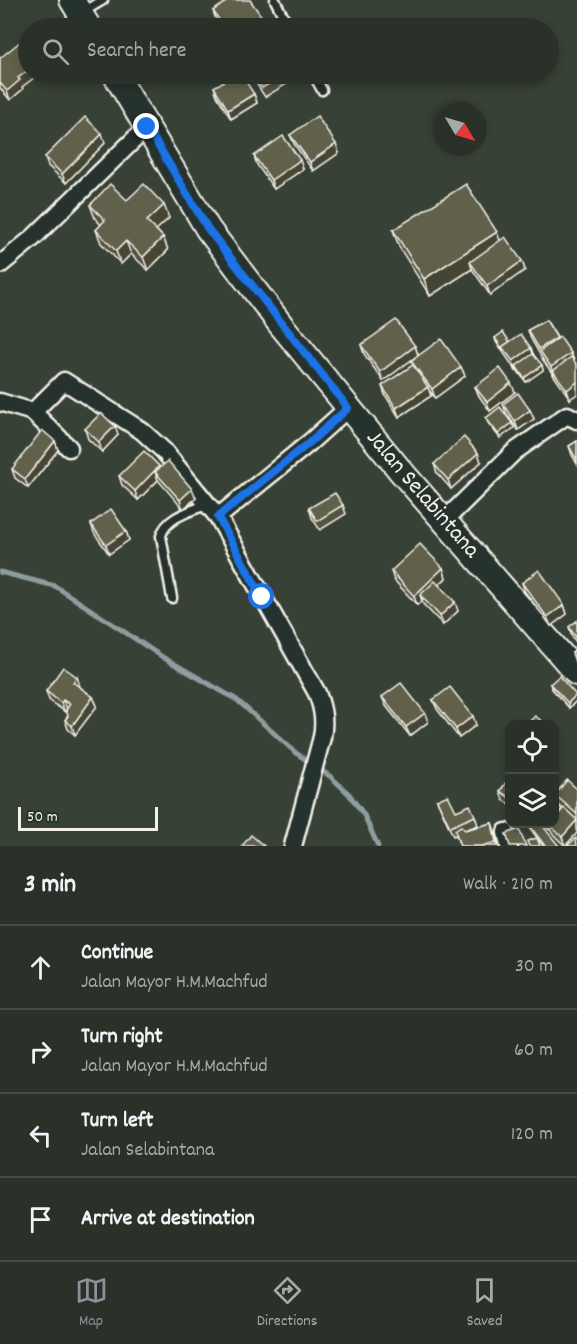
<!DOCTYPE html>
<meta charset="utf-8">
<style>
:root{--surface:#2a3128;--page:#363d34;--text:#f1f3f6;--muted:#a5a9a8;--line:#464c45;--accent:#8c9099}
body{margin:0;font-family:Dekko,sans-serif;background:var(--page);color:var(--text)}
.controls{position:absolute;right:18px;bottom:18px;display:grid;overflow:hidden;border-radius:12px;box-shadow:0 3px 9px #0003}
.controls button{width:54px;height:54px;display:grid;place-items:center;padding:0;border:0;border-bottom:2px solid var(--line);background:var(--surface);color:var(--text);font:30px sans-serif}
.compass{position:absolute;left:433px;top:102px;width:54px;height:54px;border-radius:50%;background:var(--surface);box-shadow:0 3px 9px #0003;rotate:128deg}
.scale{position:absolute;left:18px;bottom:15px;width:140px;box-sizing:border-box;padding-left:6px;border:3px solid #f4f1e8;border-top:0;font-size:16px;line-height:21px;white-space:nowrap;color:#f4f1e8;-webkit-text-stroke:4px #26332d;paint-order:stroke}
.stop{position:absolute;width:18px;height:18px;margin:-14px;border:4px solid #1a73e8;border-radius:50%;background:#fff}
.stop.end{background:#1a73e8;border-color:#fff;box-shadow:0 2px 6px #0008}
.list{margin:0;padding:0;list-style:none}
h2{display:flex;justify-content:space-between;align-items:center;height:78px;margin:0;padding:0 24px;font-size:26px}
h2 small{font-size:20px;font-weight:400;color:var(--muted)}
.list li{display:grid;grid-template-columns:39px 1fr auto;gap:18px;align-items:center;box-sizing:border-box;height:84px;padding:0 24px;border-top:2px solid var(--line)}
.list b{display:block;font-size:22px;white-space:nowrap}
.list p{margin:0;font-size:20px;white-space:nowrap;color:var(--muted)}
.list em{font-size:20px;font-style:normal;color:var(--muted)}
.icon{flex:none;width:33px;height:33px;fill:none;stroke:currentColor;stroke-width:2;stroke-linecap:round;stroke-linejoin:round}
.map{position:relative;flex:none;width:577px;height:846px;overflow:hidden}
.search{position:absolute;background:var(--surface);box-shadow:0 3px 9px #0003;left:18px;right:18px;top:18px;height:66px;display:flex;align-items:center;gap:15px;box-sizing:border-box;padding:0 21px;border-radius:33px;color:var(--muted);font-size:22px}
.sheet{height:414px;background:var(--surface)}
nav{display:flex;justify-content:space-around;align-items:center;box-sizing:border-box;height:84px;border-top:2px solid var(--line);background:var(--surface);font-size:16px;color:var(--muted)}
nav a{display:grid;justify-items:center;gap:3px}
nav .on{color:var(--accent)}
.map>svg:first-child{display:block}
.lines{fill:none;stroke-linecap:round;stroke-linejoin:round}
.stream{stroke:#8e9ea0;stroke-width:5}
.lane-casing{stroke:#f4f1e8;stroke-width:13}
.street-casing{stroke:#f4f1e8;stroke-width:21}
.secondary-casing{stroke:#f4f1e8;stroke-width:28}
.lane{stroke:#26332d;stroke-width:8}
.street{stroke:#26332d;stroke-width:16}
.secondary{stroke:#26332d;stroke-width:24}
.wall{fill:#535341;stroke:#f4f1e8;stroke-width:1.5}
.shaded-wall{fill:#444435;stroke:#f4f1e8;stroke-width:1.5}
.building{fill:#61614c;stroke:#f4f1e8;stroke-width:1.5}
.route{stroke:#1a73e8;stroke-width:8}
.labels{text-anchor:middle;dominant-baseline:central;stroke-width:4.5;stroke-linejoin:round;paint-order:stroke}
.street-label{font-size:24px;fill:#f4f1e8;stroke:#26332d}
</style>
<div class="map">
<svg width="577" height="846" viewBox="0 0 577 846">
<rect width="100%" height="100%" fill="#384136"/>
<filter id="ink" filterUnits="userSpaceOnUse"><feTurbulence type="fractalNoise" baseFrequency=".0167" numOctaves="2"/><feDisplacementMap in="SourceGraphic" scale="12" xChannelSelector="R" yChannelSelector="G"/><feConvolveMatrix kernelMatrix="1 2 1 2 8 2 1 2 1" color-interpolation-filters="sRGB"/></filter>
<g filter="url(#ink)">
<g class="lines">
<!-- stream -->
<path class="stream" d="M0 572 55 586 164 658 237 700 296 753 331 777 349 794 364 815 378 846"/>
<defs>
<g id="lane">
<path d="M275 0 289 28"/>
<path d="M81 13 103 0"/>
<path d="M313 74 322 90"/>
<path d="M172 598 161 536C166 517 191 511 208 504"/>
</g>
<g id="street">
<path d="M0 265 34 237 147 127"/>
<path d="M0 402 33 412"/>
<path d="M69 448 33 412 64 381 142 431 164 451 218 517"/>
<path d="M444 521 514 452 567 415 577 420"/>
<path d="M506 832 509 846"/>
<path d="M293 846 322 737C325 721 323 709 317 693L218 517 309 443 348 408"/>
</g>
<g id="secondary">
<path d="M72 0 89 28"/>
<path id="s1" d="M115 74 208 229 281 325 399 469 577 673"/>
</g>
</defs>
<!-- lane casing -->
<use href="#lane" class="lane-casing"/>
<!-- street casing -->
<use href="#street" class="street-casing"/>
<!-- secondary casing -->
<use href="#secondary" class="secondary-casing"/>
<!-- lane -->
<use href="#lane" class="lane"/>
<!-- street -->
<use href="#street" class="street"/>
<!-- secondary -->
<use href="#secondary" class="secondary"/>
</g>
<!-- wall -->
<g class="wall">
<path d="M213 11 268 28H222L216 20Z"/>
<path d="M0 58 22 87 23 89 10 100 0 88Z"/>
<path d="M250 74H286L290 82 265 97Z"/>
<path d="M214 87 254 94 257 103 231 119 217 96Z"/>
<path d="M102 134 105 143 66 183 48 166 45 157Z"/>
<path d="M290 135 339 153 313 171 294 144Z"/>
<path d="M254 156 303 169 274 189 257 165Z"/>
<path d="M127 200 169 218 156 230 163 237 168 250 148 270 131 254 121 264 101 243 96 230 101 225 95 218 90 205Z"/>
<path d="M393 230 500 241 522 261 525 270 490 295 472 269 430 296 399 247Z"/>
<path d="M546 320 558 339 571 353 574 360 570 399 543 360 531 339 528 330Z"/>
<path d="M495 338 531 348 533 354 543 370 526 382 517 370 516 371 506 356 496 342Z"/>
<path d="M361 345 415 346 418 355 383 381 364 354Z"/>
<path d="M411 361 461 367 465 376 435 398 428 389 431 396 399 417 385 395 382 386 413 365Z"/>
<path d="M475 387 515 392 490 411 479 396Z"/>
<path d="M503 404 530 410 534 419 518 430 506 413Z"/>
<path d="M486 418 514 428 500 438 488 423Z"/>
<path d="M85 429 118 435 102 452 88 439Z"/>
<path d="M55 441 58 450 28 488 15 478 12 469Z"/>
<path d="M577 441V464L572 455 569 446Z"/>
<path d="M481 462 451 489 437 473 434 464Z"/>
<path d="M159 466 160 468 192 489 196 498 183 509 158 480 138 500 122 485 119 476Z"/>
<path d="M343 505 346 514 320 530 312 518 309 508Z"/>
<path d="M91 524 126 531 129 540 109 554 94 533Z"/>
<path d="M443 568 446 578 439 585 458 611 443 625 423 604 422 601 417 605 394 580 391 571Z"/>
<path d="M522 583 564 605 567 614 551 626 525 592Z"/>
<path d="M577 621V644L572 636 569 627Z"/>
<path d="M577 649V665L575 662 572 653Z"/>
<path d="M77 677 80 687 93 697 97 706 75 735 68 729 65 720 68 716 67 709 65 712 49 700 46 691Z"/>
<path d="M550 684 576 695 577 700 569 708 552 689Z"/>
<path d="M382 697 428 722 410 736 386 706Z"/>
<path d="M433 700 476 725 459 738 437 709Z"/>
<path d="M510 777V804L503 800 500 791Z"/>
<path d="M577 789V833L565 846 552 833 550 828 549 830 542 824H555L563 809 558 804 555 796 558 790Z"/>
<path d="M437 800 456 811 475 816 478 825 465 830 492 823 495 832 498 846H460L456 835 453 836Z"/>
<path d="M530 826 559 846H543L532 831Z"/>
</g>
<!-- shaded-wall -->
<g class="shaded-wall">
<path d="M267 24 268 28H261Z"/>
<path d="M28 70V74H39L22 87 23 89 10 100 7 91 18 78Z"/>
<path d="M254 94 257 103 231 119 228 110Z"/>
<path d="M102 134 105 143 66 183 62 174Z"/>
<path d="M336 144 339 153 313 171 310 162Z"/>
<path d="M300 160 303 169 274 189 271 180Z"/>
<path d="M164 205 169 218 152 234 147 221Z"/>
<path d="M497 232 503 249 470 262 472 269 430 296 424 279Z"/>
<path d="M163 237 168 250 148 270 143 257Z"/>
<path d="M126 241 131 254 121 264 116 251Z"/>
<path d="M522 261 525 270 490 295 487 286Z"/>
<path d="M415 346 418 355 383 381 380 372Z"/>
<path d="M531 348 534 357 516 366 517 370 516 371 513 361Z"/>
<path d="M571 353 574 362 553 371 554 376 551 367Z"/>
<path d="M542 365 543 370 526 382 524 378Z"/>
<path d="M461 367 465 376 435 398 432 389Z"/>
<path d="M577 382V394L570 399 567 390Z"/>
<path d="M511 383 515 392 490 411 487 402Z"/>
<path d="M428 387 431 396 399 417 396 408Z"/>
<path d="M530 410 534 419 518 430 515 421Z"/>
<path d="M512 423 514 428 500 438 498 434Z"/>
<path d="M115 426 118 435 102 452 99 442Z"/>
<path d="M55 441 58 450 28 488 25 479Z"/>
<path d="M478 453 481 462 451 489 448 480Z"/>
<path d="M159 466 163 475 155 472 158 480 138 500 135 491Z"/>
<path d="M192 489 196 498 183 509 180 500Z"/>
<path d="M126 531 129 540 109 554 106 545Z"/>
<path d="M443 568 446 578 423 599 420 595 422 601 417 605 414 596Z"/>
<path d="M455 602 458 611 443 625 440 616Z"/>
<path d="M564 605 567 614 551 626 547 617Z"/>
<path d="M77 677 80 687 77 691 73 682Z"/>
<path d="M576 695 577 700 569 708 568 703Z"/>
<path d="M93 697 97 706 75 735 72 726Z"/>
<path d="M63 700 67 709 65 712 61 703Z"/>
<path d="M425 713 428 722 410 736 406 727Z"/>
<path d="M473 716 476 725 459 738 456 729Z"/>
<path d="M555 733 557 740 555 744Z"/>
<path d="M555 781 558 790 555 795Z"/>
<path d="M577 820V833L565 846 562 837Z"/>
<path d="M492 823 495 832 498 846 496 842Z"/>
</g>
<!-- building -->
<g class="building">
<path d="M229 0H250L267 24 261 28H225L213 11Z"/>
<path d="M26 37 28 40V70L18 78 20 80 7 91 0 83V58Z"/>
<path d="M236 74H241L254 94 228 110 214 87Z"/>
<path d="M252 74H286L262 88Z"/>
<path d="M317 116 336 144 310 162 290 135Z"/>
<path d="M85 117 102 134 62 174 45 157Z"/>
<path d="M283 136 300 160 271 180 254 156Z"/>
<path d="M110 184 127 200 144 184 164 205 147 221 163 237 143 257 126 241 116 251 96 230 105 220 90 205Z"/>
<path d="M466 184 497 232 424 279 393 230Z"/>
<path d="M505 237 522 261 487 286 470 262Z"/>
<path d="M396 320 415 346 380 372 361 345Z"/>
<path d="M546 320 557 338 539 349 528 330Z"/>
<path d="M503 332 510 342 502 347 503 350 495 338Z"/>
<path d="M521 334 531 348 513 361 502 347Z"/>
<path d="M560 337 571 353 551 367 540 351Z"/>
<path d="M441 339 461 367 432 389 411 361Z"/>
<path d="M533 354 542 365 524 378 516 366Z"/>
<path d="M571 357 577 365V382L567 390 553 371Z"/>
<path d="M413 365 428 387 396 408 382 386Z"/>
<path d="M500 368 511 383 487 402 475 387Z"/>
<path d="M518 393 530 410 515 421 503 404Z"/>
<path d="M500 407 512 423 498 434 486 418Z"/>
<path d="M101 413 115 426 99 442 85 429Z"/>
<path d="M42 430 55 441 25 479 12 469Z"/>
<path d="M464 437 478 453 448 480 434 464Z"/>
<path d="M577 441V460L569 446Z"/>
<path d="M144 451 159 466 135 491 119 476Z"/>
<path d="M168 461 192 489 180 500 155 472Z"/>
<path d="M335 493 343 505 317 521 309 508Z"/>
<path d="M111 509 126 531 106 545 91 524Z"/>
<path d="M420 544 443 568 414 596 391 571Z"/>
<path d="M539 570 564 605 547 617 522 583Z"/>
<path d="M435 581 455 602 440 616 420 595Z"/>
<path d="M577 621V639L569 627Z"/>
<path d="M577 649V659L572 653Z"/>
<path d="M63 667 77 677 73 682 93 697 72 726 65 720 68 716 66 710 70 704 63 700 61 703 46 691Z"/>
<path d="M559 676 576 695 568 703 550 684Z"/>
<path d="M401 683 425 713 406 727 382 697Z"/>
<path d="M450 687 473 716 456 729 433 700Z"/>
<path d="M535 716 546 724H527Z"/>
<path d="M510 777V798L500 791Z"/>
<path d="M567 780 577 789V814L555 795Z"/>
<path d="M448 795 456 811 470 805 475 816 450 827 437 800Z"/>
<path d="M555 803 562 809 555 817Z"/>
<path d="M564 808 577 820 562 837 549 824H555V818Z"/>
<path d="M492 823 496 842 482 846H460L455 830 461 826 465 830Z"/>
<path d="M534 824H541L559 846H545L530 826Z"/>
<path d="M519 829 526 846H510L506 834Z"/>
<path d="M251 835 264 846H242Z"/>
<path d="M537 838 540 846H529L527 841Z"/>
<path d="M576 838 577 846H569L568 845Z"/>
</g>
</g>
<g class="lines" filter="url(#ink)">
<!-- route -->
<path class="route" d="M147 127 208 229 348 408 309 443 218 517 262 597"/>
</g>
<g class="labels">
<!-- street labels -->
<g class="street-label">
<text stroke="none"><textPath href="#s1" startOffset="522">Jalan Selabintana</textPath></text>
</g>
</g>
</svg>
<div class="controls">
<button><svg class="icon" aria-label="locate" viewBox="0 0 24 24"><circle cx="12" cy="12" r="6"/><path d="M12 2v4M12 18v4M2 12h4M18 12h4"/></svg></button>
<button><svg class="icon" aria-label="layers" viewBox="0 0 24 24"><path d="M12 4l9 5-9 5-9-5zM3 14l9 5 9-5"/></svg></button>
</div>
<svg class="compass" viewBox="-18 -18 36 36"><path d="M0-13l5 13h-10z" fill="#e53935"/><path d="M0 13l5-13h-10z" fill="#a5a9a8"/></svg>
<div class="scale">50 m</div>
<div class="stop" style="left:262px;top:597px"></div>
<div class="stop end" style="left:147px;top:127px"></div>
<div class="search"><svg class="icon" aria-label="search" viewBox="0 0 24 24"><circle cx="10" cy="10" r="6"/><path d="M15 15l6 6"/></svg>Search here</div>
</div>
<section class="sheet">
<h2>3 min<small>Walk · 210 m</small></h2>
<ul class="list">
<li><svg class="icon" aria-label="ahead" viewBox="0 0 24 24"><path d="M12 20V5M6 11l6-6 6 6"/></svg><div><b>Continue</b><p>Jalan Mayor H.M.Machfud</p></div><em>30 m</em></li>
<li><svg class="icon" aria-label="right" viewBox="0 0 24 24"><path d="M7 20v-9h11M14 6l5 5-5 5"/></svg><div><b>Turn right</b><p>Jalan Mayor H.M.Machfud</p></div><em>60 m</em></li>
<li><svg class="icon" aria-label="left" viewBox="0 0 24 24"><path d="M17 20v-9H6M10 6l-5 5 5 5"/></svg><div><b>Turn left</b><p>Jalan Selabintana</p></div><em>120 m</em></li>
<li><svg class="icon" aria-label="arrive" viewBox="0 0 24 24"><path d="M6 21V4h12l-3 4 3 4H6"/></svg><div><b>Arrive at destination</b></div></li>
</ul>
</section>
<nav>
<a class="on"><svg class="icon" aria-label="map" viewBox="0 0 24 24"><path d="M3 6l6-2 6 2 6-2v14l-6 2-6-2-6 2zM9 4v14M15 6v14"/></svg>Map</a>
<a><svg class="icon" aria-label="directions" viewBox="0 0 24 24"><path d="M12 3l9 9-9 9-9-9zM9 14v-3h6M13 9l2 2-2 2"/></svg>Directions</a>
<a><svg class="icon" aria-label="saved" viewBox="0 0 24 24"><path d="M7 4h10v16l-5-4-5 4z"/></svg>Saved</a>
</nav>
